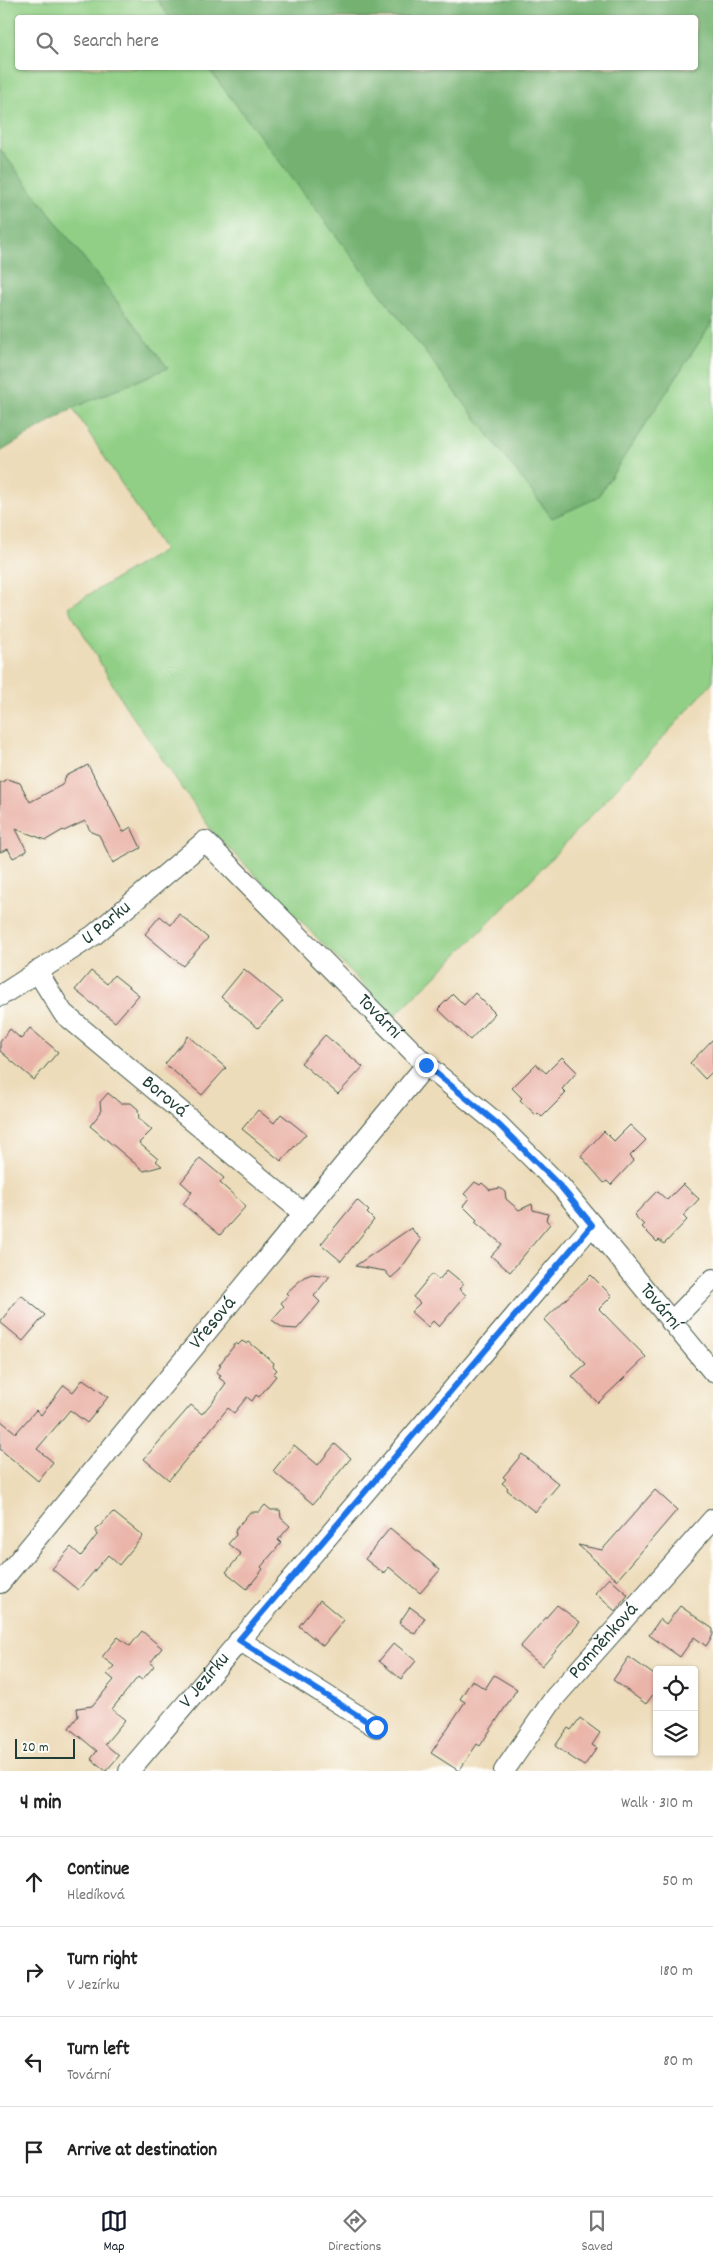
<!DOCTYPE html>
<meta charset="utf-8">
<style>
:root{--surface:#fff;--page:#f6f6f6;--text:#222;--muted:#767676;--line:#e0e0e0;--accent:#111827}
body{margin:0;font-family:Dekko,sans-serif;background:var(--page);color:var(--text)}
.controls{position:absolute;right:15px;bottom:15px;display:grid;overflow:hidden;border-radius:5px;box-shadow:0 1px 4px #0004}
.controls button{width:45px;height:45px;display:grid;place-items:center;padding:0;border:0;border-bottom:1px solid var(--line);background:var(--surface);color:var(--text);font:25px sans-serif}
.scale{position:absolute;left:15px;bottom:12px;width:60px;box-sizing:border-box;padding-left:5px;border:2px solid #1f3d34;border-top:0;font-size:14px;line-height:18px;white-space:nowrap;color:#1f3d34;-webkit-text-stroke:4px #fdfcf7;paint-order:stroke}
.stop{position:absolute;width:15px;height:15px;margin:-11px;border:4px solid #1a73e8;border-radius:50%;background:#fff}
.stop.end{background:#1a73e8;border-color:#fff;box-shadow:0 1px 5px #0008}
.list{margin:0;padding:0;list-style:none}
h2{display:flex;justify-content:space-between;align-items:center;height:65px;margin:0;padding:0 20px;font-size:21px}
h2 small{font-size:16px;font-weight:400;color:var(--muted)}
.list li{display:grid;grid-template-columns:32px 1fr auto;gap:15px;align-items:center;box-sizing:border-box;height:90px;padding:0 20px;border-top:1px solid var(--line)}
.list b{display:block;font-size:19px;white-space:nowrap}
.list p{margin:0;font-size:16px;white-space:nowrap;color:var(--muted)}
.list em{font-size:16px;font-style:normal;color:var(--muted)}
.icon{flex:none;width:28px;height:28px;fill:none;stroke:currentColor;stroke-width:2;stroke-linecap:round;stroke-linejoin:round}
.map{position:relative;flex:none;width:713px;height:1771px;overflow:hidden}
.search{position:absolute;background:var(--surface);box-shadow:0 1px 4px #0004;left:15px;right:15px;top:15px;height:55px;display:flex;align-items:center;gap:12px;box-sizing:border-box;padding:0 18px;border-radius:5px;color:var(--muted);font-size:19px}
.sheet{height:425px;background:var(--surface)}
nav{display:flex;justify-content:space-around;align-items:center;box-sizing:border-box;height:70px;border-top:1px solid var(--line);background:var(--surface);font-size:14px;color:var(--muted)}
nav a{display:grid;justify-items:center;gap:2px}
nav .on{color:var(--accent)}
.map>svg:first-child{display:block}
.green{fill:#90cf85;stroke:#58865c}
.forest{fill:#74b272;stroke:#4a7853}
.building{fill:#eab4a9}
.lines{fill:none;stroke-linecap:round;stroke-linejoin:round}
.minor-casing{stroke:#3e5548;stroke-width:22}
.minor{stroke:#fff;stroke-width:20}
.route{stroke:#1a73e8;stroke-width:6}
.labels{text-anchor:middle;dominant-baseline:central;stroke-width:4.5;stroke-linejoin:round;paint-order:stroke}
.street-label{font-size:20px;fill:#1f3d34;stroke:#fdfcf7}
</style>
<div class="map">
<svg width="713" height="1771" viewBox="0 0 713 1771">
<rect width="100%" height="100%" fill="#fdfcf7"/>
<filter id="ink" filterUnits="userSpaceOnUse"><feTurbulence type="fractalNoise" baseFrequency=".02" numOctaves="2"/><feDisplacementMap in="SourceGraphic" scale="10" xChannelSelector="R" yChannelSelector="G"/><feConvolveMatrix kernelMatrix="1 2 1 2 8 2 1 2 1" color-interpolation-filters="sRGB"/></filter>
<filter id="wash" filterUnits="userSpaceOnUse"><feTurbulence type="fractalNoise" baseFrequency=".0096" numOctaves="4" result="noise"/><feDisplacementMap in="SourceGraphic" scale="20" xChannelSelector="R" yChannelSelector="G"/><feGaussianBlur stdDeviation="1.12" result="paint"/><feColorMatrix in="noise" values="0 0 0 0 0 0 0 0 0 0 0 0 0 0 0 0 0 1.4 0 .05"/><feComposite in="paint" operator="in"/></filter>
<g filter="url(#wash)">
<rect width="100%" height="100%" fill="#eddcba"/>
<!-- green -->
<path class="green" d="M0 0H157L170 17 18 18V68H208L552 518 597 498 713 321V682C610 797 506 910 394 1016L212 831 124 704 68 607 164 550 73 408 168 368 0 149Z"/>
<!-- forest -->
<g class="forest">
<path d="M157 0H713V321L597 498 552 518 208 68H696V18H170Z"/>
<path d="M0 149 168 368 73 408 0 452Z"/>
</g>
<g id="blocks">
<!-- building -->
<g class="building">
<path d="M88 765 123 832 131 827 141 848 113 863 99 835 91 832 85 821 64 831 63 830 46 840 16 829 27 851 13 858 8 849 0 852V783L7 779 20 783 30 802 62 785 66 776Z"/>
<path d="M179 914 208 938 183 966 145 934 160 916 171 925Z"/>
<path d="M244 969 283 1001 258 1028 221 997Z"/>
<path d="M91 971 107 984 114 975 139 995 115 1022 75 990Z"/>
<path d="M475 993 495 1013 470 1040 438 1009 453 994 464 1005Z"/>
<path d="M30 1028 58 1052 34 1080 0 1051V1042L10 1029 21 1039Z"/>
<path d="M325 1035 363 1067 338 1094 301 1063Z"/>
<path d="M188 1036 226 1068 202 1095 165 1064Z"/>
<path d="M713 1039V1071L705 1079 690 1063Z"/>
<path d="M562 1057 577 1072 562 1089 566 1093 542 1117 538 1113 536 1115 520 1100 522 1098 512 1088 536 1064 546 1073Z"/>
<path d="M108 1093 120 1103H131L138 1109 139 1119 152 1130 139 1143 158 1159 156 1161 162 1166 144 1171 90 1126 101 1112 100 1102Z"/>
<path d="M258 1110 274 1123 281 1114 306 1134 281 1161 242 1129Z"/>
<path d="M630 1125 646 1140 630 1156 634 1160 611 1185 607 1181 604 1183 581 1156 604 1131 614 1141Z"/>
<path d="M200 1158 224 1178 220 1183 246 1206 220 1235 183 1204 192 1192 181 1182Z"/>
<path d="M475 1182 480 1185 482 1183 490 1190 500 1188 505 1192 506 1199 519 1210 532 1204 533 1210 548 1214 546 1220 550 1224 510 1272 491 1256 502 1244 475 1222 477 1220 463 1206 469 1198 464 1194Z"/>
<path d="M683 1184 699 1199 683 1216 687 1220 664 1244 659 1240 657 1242 642 1227 644 1225 634 1215 657 1191 667 1200Z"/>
<path d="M357 1200 369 1211 367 1213 374 1220 341 1261 321 1244Z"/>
<path d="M411 1228 421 1240 400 1270 391 1278 385 1271 355 1266Z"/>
<path d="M447 1270 464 1284 459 1289 466 1295 439 1327 433 1321 428 1327 411 1312 420 1303 413 1297 432 1274 439 1280Z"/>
<path d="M312 1274 330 1276 314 1296 320 1302 297 1329 283 1328 272 1320 284 1306 281 1303 288 1295 286 1293 304 1277Z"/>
<path d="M591 1275 612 1296 599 1309 646 1357 598 1403 572 1376 586 1364 544 1320Z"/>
<path d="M21 1295 45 1315 23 1341 0 1322Z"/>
<path d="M242 1341 247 1344 249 1342 274 1363 273 1366 277 1370 273 1374 276 1376 259 1397 256 1395 252 1401 247 1397 234 1413 228 1408 169 1480 144 1459 191 1405 202 1414 214 1400 226 1383 219 1378 221 1375 216 1372 221 1366 219 1365 236 1343 238 1345Z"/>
<path d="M83 1379 108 1397 87 1423 70 1410 37 1449 53 1462 38 1481 0 1449V1420L16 1433 36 1410 41 1415 64 1385 73 1392Z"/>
<path d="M335 1444 351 1458 313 1504 273 1471 294 1445 318 1465Z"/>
<path d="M522 1454 559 1484 535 1512 507 1490 508 1488 502 1483 506 1479 503 1477Z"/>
<path d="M655 1490 677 1510 617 1580 578 1545 602 1550Z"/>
<path d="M265 1505 271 1510H280L281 1518 290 1526 278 1540 281 1543 261 1567 263 1569 247 1589 226 1572 241 1554 228 1544 236 1535 235 1530 250 1512H259Z"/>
<path d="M113 1512 143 1536 119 1565 108 1555 78 1590 52 1569 71 1547 81 1556 97 1535 96 1530Z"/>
<path d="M390 1528 440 1570 420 1593 389 1567 384 1574 365 1559Z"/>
<path d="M609 1578 628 1595 615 1611 595 1593Z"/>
<path d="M320 1600 344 1620 323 1646 299 1626Z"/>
<path d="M557 1605 580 1622 542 1666 520 1647Z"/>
<path d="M680 1606 713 1629V1635L706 1646 694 1637 680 1657 649 1635 660 1619 666 1624Z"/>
<path d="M410 1607 425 1618 415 1634 399 1623Z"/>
<path d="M142 1631 162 1648 150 1663 154 1666 142 1680 138 1677 112 1709 125 1720 105 1744 119 1756 106 1771 91 1759 97 1751 69 1728 78 1716 77 1708 92 1706 114 1680 107 1674 114 1666 102 1657 118 1637 130 1646Z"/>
<path d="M394 1643 416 1661 401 1679 379 1661Z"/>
<path d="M629 1657 657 1677V1689L646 1704 613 1680Z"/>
<path d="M494 1675 517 1689 480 1746 477 1744 459 1771 431 1753 465 1702 460 1699 472 1680 485 1689Z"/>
<path d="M580 1718 600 1733 592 1745 597 1748 584 1766 555 1746 568 1728 571 1730Z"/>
</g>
</g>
</g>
<g filter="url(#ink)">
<use href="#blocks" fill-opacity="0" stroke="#3e5548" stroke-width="1"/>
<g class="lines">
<defs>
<g id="minor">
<path id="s1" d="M37 971 63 1013 304 1214"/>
<path id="s2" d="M0 996 94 935 205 841 426 1065 499 1125 561 1187 713 1372"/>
<path d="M671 1322 713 1279"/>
<path id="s3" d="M0 1583 426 1065"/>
<path d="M239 1640 376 1727"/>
<path id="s4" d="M129 1771 592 1225"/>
<path id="s5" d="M504 1771 555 1697 713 1519"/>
</g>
</defs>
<!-- minor casing -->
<use href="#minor" class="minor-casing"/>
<!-- minor -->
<use href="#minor" class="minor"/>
</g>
</g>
<g class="lines" filter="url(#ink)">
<!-- route -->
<path class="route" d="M376 1727 239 1640 592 1225 561 1187 499 1125 426 1065"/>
</g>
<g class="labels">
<!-- street labels -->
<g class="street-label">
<text stroke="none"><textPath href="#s2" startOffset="129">U Parku</textPath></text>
<text stroke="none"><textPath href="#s2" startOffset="505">Tovární</textPath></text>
<text stroke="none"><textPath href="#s1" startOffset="181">Borová</textPath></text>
<text stroke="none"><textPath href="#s2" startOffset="910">Tovární</textPath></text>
<text stroke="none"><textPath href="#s3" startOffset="336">Vřesová</textPath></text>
<text stroke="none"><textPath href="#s5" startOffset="164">Pomněnková</textPath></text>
<text stroke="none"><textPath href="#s4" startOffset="118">V Jezírku</textPath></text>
</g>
</g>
</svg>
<div class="controls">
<button><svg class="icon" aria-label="locate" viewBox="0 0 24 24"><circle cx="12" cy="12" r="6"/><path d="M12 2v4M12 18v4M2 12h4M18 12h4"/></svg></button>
<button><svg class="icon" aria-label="layers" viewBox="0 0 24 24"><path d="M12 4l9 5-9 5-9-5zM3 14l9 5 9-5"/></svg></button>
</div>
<div class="scale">20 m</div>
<div class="stop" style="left:376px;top:1727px"></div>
<div class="stop end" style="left:426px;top:1065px"></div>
<div class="search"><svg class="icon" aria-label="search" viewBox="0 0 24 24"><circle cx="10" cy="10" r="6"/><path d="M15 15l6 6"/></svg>Search here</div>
</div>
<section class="sheet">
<h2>4 min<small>Walk · 310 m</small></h2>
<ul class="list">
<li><svg class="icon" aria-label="ahead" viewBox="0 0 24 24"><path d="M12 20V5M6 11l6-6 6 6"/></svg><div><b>Continue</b><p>Hledíková</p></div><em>50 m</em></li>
<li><svg class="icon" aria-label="right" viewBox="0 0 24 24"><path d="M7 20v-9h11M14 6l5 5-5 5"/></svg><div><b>Turn right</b><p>V Jezírku</p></div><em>180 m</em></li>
<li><svg class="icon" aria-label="left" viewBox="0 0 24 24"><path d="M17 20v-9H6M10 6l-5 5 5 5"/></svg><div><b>Turn left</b><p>Tovární</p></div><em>80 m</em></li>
<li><svg class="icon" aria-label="arrive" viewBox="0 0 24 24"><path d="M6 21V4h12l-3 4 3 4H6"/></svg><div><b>Arrive at destination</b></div></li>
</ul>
</section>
<nav>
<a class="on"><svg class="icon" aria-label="map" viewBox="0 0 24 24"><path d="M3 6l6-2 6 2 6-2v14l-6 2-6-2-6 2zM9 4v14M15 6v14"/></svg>Map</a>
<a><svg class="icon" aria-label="directions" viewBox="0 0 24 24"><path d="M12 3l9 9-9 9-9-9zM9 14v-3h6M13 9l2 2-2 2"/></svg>Directions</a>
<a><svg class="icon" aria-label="saved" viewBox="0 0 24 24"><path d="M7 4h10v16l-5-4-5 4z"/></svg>Saved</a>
</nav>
